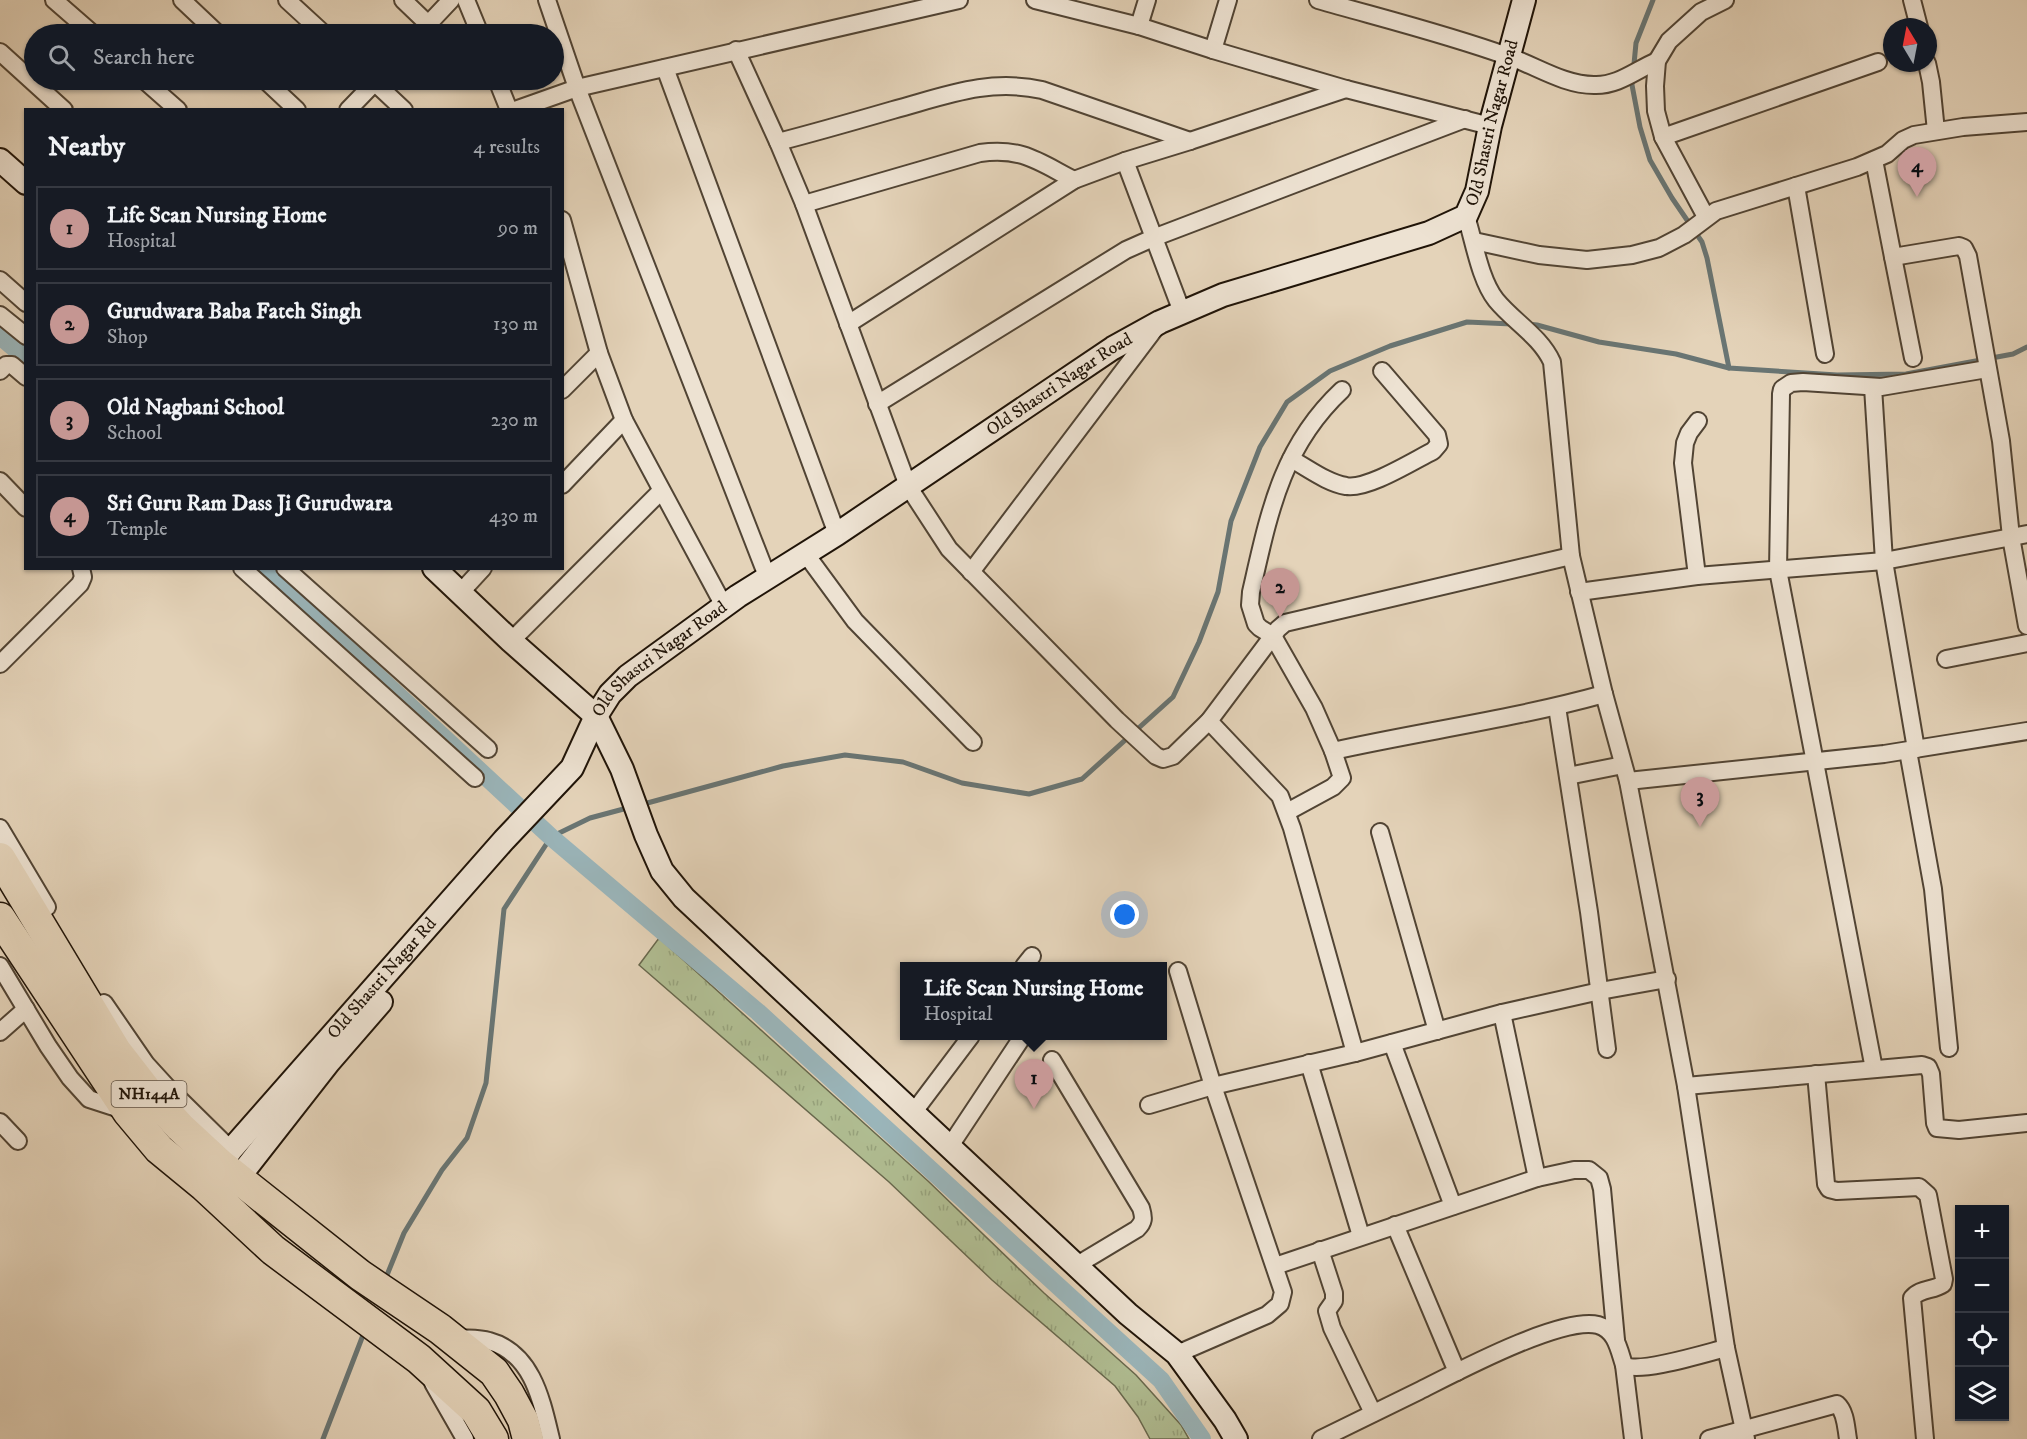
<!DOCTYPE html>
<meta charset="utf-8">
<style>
:root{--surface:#171b24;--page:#242831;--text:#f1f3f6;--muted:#9ea1a6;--line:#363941;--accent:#c59692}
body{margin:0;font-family:"IM FELL DW Pica",serif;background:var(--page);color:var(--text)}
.controls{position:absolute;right:18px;bottom:18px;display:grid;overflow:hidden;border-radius:0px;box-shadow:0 2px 4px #0004}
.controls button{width:54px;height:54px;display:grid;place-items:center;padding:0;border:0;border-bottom:2px solid var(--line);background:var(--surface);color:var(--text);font:30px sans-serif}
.compass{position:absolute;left:1883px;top:18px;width:54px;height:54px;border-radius:50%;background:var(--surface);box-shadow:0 2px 4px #0004;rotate:350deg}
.you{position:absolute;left:1125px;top:915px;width:21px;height:21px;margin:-15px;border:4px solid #fff;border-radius:50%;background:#1a73e8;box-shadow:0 0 0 9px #1a73e833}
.badge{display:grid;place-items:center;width:39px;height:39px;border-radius:50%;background:var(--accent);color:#111;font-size:20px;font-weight:700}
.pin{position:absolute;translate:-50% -50px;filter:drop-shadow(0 2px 3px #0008)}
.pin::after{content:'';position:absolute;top:32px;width:21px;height:18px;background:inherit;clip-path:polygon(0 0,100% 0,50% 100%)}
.popup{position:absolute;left:900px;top:962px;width:267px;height:78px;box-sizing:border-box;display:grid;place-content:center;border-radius:0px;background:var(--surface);filter:drop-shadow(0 2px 4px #0005);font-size:20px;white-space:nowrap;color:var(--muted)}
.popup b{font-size:22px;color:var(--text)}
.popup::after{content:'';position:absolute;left:50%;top:100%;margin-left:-12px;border:12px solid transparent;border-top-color:var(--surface)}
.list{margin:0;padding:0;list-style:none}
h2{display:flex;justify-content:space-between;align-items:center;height:78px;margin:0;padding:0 24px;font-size:26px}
h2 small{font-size:20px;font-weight:400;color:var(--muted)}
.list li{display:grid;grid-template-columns:39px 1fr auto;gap:18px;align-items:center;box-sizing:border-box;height:84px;margin:0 12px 12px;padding:0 12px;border:2px solid var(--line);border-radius:0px}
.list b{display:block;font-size:22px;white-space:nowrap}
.list p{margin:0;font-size:20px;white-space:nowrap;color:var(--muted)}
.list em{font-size:20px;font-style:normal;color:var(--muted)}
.icon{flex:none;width:33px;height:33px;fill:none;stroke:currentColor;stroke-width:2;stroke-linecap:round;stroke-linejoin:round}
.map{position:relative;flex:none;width:2027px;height:1439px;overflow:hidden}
.search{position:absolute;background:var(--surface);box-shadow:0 2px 4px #0004;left:24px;top:24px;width:540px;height:66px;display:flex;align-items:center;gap:15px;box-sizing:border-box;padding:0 21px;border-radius:33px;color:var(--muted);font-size:22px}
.panel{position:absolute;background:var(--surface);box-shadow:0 2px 4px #0004;left:24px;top:108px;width:540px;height:462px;border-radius:0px}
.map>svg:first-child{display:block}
.grass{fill:url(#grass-tufts);stroke:#68684d;stroke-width:1.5}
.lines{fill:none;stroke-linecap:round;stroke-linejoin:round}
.stream{stroke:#697573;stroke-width:5}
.canal{stroke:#9ab5ba;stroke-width:18}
.street-casing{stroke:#514434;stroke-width:20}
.secondary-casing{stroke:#201408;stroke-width:26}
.highway-casing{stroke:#201408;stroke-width:33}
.street{stroke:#ede2d2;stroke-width:16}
.secondary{stroke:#ede2d2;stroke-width:22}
.highway{stroke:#e4d3b9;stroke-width:30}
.labels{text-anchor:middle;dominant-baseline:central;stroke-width:6;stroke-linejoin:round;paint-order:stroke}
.shield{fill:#ede2d2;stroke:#5e5245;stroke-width:1.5}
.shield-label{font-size:16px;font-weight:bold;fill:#201408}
.street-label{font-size:18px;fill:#201408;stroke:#ede2d2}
</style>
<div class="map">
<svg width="2027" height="1439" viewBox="0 0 2027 1439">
<defs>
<pattern id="grass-tufts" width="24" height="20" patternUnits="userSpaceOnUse" patternTransform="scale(1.5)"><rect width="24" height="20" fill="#b0bd92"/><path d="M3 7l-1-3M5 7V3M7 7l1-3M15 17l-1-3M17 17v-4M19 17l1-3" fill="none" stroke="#97a27c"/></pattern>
</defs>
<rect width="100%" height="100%" fill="#e4d3b9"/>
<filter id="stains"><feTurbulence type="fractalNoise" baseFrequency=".00333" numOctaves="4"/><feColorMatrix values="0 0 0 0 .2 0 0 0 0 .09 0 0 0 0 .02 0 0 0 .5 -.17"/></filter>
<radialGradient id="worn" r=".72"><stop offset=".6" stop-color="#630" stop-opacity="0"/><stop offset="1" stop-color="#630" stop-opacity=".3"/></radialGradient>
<!-- grass -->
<path class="grass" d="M659 938 928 1181 1044 1293 1136 1375 1181 1425 1189 1439H1150L1138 1417 1115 1386 992 1280 889 1182 639 965Z"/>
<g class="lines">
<!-- stream -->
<g class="stream">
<path d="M1653 0 1636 43 1632 85 1640 127 1650 160 1672 198 1702 242 1707 258 1729 368"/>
<path d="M1528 324 1537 325 1599 342 1676 354 1729 368 1837 375 1906 374 2013 354 2027 347"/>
<path d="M640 805 783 766 845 755 903 762 962 783 1029 794 1082 779 1173 697 1199 642 1218 592 1231 521 1260 447 1287 402 1330 371 1390 346 1467 322 1512 324"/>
<path d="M385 1280 404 1233 442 1170 467 1138 486 1083 504 909 551 837 590 818 631 807"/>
<path d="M323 1439 365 1330"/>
</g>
<!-- canal -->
<g class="canal">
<path d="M0 336 26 358"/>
<path d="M261 568 551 837 758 1012 1161 1380 1202 1439"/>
</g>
<defs>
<g id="street">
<path d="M54 0 93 34"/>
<path d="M182 0 218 34"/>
<path d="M287 0 324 34"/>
<path d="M403 0 428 24"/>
<path d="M466 0 480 34"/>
<path d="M547 0 577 88 767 576"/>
<path d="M1035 0 1139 26 1213 50 1346 89 1490 126"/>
<path d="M1318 0C1381 18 1446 34 1507 56 1535 65 1563 85 1594 85 1618 86 1636 70 1657 61"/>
<path d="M1912 0 1919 27"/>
<path d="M1139 26 1147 0"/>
<path d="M419 34 451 0"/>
<path d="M736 50 778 142 804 204 908 486 949 549 1117 720 1156 756 1163 759 1173 756 1209 721 1278 629 1285 623 1571 556"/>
<path d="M1213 50 1228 0"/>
<path d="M0 52 64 110"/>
<path d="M1927 63 1931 82 1936 131"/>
<path d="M665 68 837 534"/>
<path d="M144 80 178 110"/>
<path d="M265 80 297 110"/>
<path d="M372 80 404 110"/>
<path d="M497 80 509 110"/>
<path d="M348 110 377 80"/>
<path d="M515 110 577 88 959 0"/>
<path d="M1663 137 1878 62"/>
<path d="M778 142C817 132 855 121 893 110 945 96 988 78 1042 90L1190 141"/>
<path d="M1874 160 1893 257 1959 246 1964 248 1968 256 2001 441 2011 537 2027 626"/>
<path d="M1125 161 1182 312"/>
<path d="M1796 186 1825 354"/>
<path d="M804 204 980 153C1022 147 1039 162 1074 180"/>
<path d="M1466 216C1474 241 1480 280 1496 300 1514 322 1540 336 1552 362L1571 556 1604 694 1628 781 1686 1086 1726 1348 1746 1439"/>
<path d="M1706 217 1663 137 1656 111 1655 86 1657 61 1669 41 1701 12 1725 0"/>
<path d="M562 220 599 353 624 420 724 606"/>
<path d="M1474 241 1539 255 1587 260 1632 255 1659 248 1684 235 1716 211 1857 167 1887 154 1903 140 1914 135 1963 127 2027 122"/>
<path d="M1893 257 1913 358"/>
<path d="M0 280 26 303"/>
<path d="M0 315 26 336"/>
<path d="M848 324 1074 180 1125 161 1190 141 1346 89"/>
<path d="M0 371 6 365H12L26 377"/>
<path d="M1873 387 1884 561 1916 749"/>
<path d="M562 390 599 353"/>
<path d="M1342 390C1281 447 1269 514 1251 592L1250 605 1256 624 1260 628 1273 636 1314 708 1333 751C1423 731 1514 719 1604 694"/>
<path d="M877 404 1126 250 1153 238 1465 119"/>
<path d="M1291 459C1308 468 1327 483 1346 486 1367 490 1413 461 1433 451L1439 444 1437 435 1382 371"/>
<path d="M0 481 26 508"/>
<path d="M562 485 624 420"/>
<path d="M805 553 855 621 973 742"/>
<path d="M242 568 475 778"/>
<path d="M285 568 488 749"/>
<path d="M971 572 1157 326"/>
<path d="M1697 576 1683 463 1685 443 1689 433 1698 421"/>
<path d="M1579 592 1697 576 1884 561 2027 534"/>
<path d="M460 593 483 568"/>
<path d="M511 641 661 491"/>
<path d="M1946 659 2027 643"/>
<path d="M0 664 80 584 83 577 81 568"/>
<path d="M1557 707 1589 912 1607 1049"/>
<path d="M1209 721 1280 796 1292 828 1355 1053"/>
<path d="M1908 751 1933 889 1949 1048"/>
<path d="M1568 776 1623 765"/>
<path d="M1628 781 1884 754 2027 731"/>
<path d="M1287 812 1333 787 1342 778 1333 751"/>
<path d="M0 828 47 907"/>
<path d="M1380 832 1437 1031"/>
<path d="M0 966 48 1046 70 1078 89 1099 126 1111"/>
<path d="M1024 966 1032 956"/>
<path d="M104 1003 146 1064 167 1087 231 1150"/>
<path d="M1502 1013 1537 1178"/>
<path d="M0 1032 26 1009"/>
<path d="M1392 1043 1453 1206"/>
<path d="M1052 1060 1141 1208C1144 1218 1144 1222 1137 1229L1077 1265"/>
<path d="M1309 1063 1361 1236"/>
<path d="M1874 1069 1778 570 1781 394 1782 389 1791 383 1803 382 1881 387 1987 369"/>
<path d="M1816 1074 1826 1184 1829 1189 1837 1191 1919 1187 1928 1195 1944 1279 1943 1284C1933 1291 1920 1288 1912 1298L1925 1439"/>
<path d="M1686 1086 1922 1065 1928 1067 1931 1074 1935 1123 1937 1128 1959 1130 2027 1123"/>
<path d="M1149 1105 1213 1086 1355 1053 1502 1013 1600 991 1667 979"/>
<path d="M913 1113 971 1036"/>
<path d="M0 1122 18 1141"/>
<path d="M950 1146 1023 1036"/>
<path d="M1395 1225 1457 1372"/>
<path d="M1320 1250 1334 1293V1301L1327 1311 1332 1328 1373 1413"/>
<path d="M1275 1266 1537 1178 1574 1170H1589L1599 1178 1602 1189 1616 1340"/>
<path d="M457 1338C467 1339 479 1338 489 1341 533 1353 542 1402 551 1439"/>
<path d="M1177 1354 1267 1315 1280 1304 1283 1292 1213 1086 1178 971"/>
<path d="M1624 1365 1633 1439"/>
<path d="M433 1383 465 1439"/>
<path d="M1321 1439C1354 1423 1387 1407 1419 1391 1455 1373 1561 1316 1598 1325 1616 1330 1619 1350 1624 1365 1639 1374 1706 1353 1726 1348"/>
<path d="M1709 1439 1837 1404C1846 1412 1846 1428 1848 1439"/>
</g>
<g id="secondary">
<path d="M0 160 26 183"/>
<path d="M434 568 511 641 596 716 622 769 646 835 662 871 684 898 1128 1314 1177 1354 1225 1420 1236 1439"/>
<path id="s1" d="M212 1175 231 1150 504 840 572 768 596 716 610 694 628 676 738 596 837 534 1113 348 1160 322 1223 295 1429 233 1466 216 1477 191 1490 126 1524 0"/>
<path d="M228 1191 329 1062 381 1002"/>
</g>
<g id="highway">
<path d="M0 858 116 1051 147 1091 180 1127 220 1164 360 1275 440 1329 494 1372 509 1394 523 1420 528 1439"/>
<path d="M0 918 128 1112 159 1149 204 1186 273 1250 419 1359 476 1411 493 1439"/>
</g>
</defs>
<!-- street casing -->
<use href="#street" class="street-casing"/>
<!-- secondary casing -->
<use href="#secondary" class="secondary-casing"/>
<!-- highway casing -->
<use href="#highway" class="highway-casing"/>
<!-- street -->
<use href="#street" class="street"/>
<!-- secondary -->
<use href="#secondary" class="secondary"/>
<!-- highway -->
<use href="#highway" class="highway"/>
</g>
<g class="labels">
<!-- shield labels -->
<rect class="shield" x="111.5" y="1081" width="75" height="26" rx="4.5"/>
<g class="shield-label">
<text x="149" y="1094">NH144A</text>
</g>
<!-- street labels -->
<g class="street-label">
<text stroke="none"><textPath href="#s1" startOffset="1713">Old Shastri Nagar Road</textPath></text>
<text stroke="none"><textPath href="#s1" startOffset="1173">Old Shastri Nagar Road</textPath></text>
<text stroke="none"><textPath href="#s1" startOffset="687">Old Shastri Nagar Road</textPath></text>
<text stroke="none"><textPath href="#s1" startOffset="260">Old Shastri Nagar Rd</textPath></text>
</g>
</g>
<rect width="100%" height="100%" filter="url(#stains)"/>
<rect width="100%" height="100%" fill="url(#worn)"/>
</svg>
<div class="controls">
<button>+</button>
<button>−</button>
<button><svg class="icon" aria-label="locate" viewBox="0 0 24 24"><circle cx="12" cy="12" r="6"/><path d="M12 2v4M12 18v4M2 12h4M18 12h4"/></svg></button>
<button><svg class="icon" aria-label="layers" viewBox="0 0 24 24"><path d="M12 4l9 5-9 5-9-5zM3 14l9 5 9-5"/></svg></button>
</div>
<svg class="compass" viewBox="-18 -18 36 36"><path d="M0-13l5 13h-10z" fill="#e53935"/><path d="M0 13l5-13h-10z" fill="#9ea1a6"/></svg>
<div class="you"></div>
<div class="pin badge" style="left:1034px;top:1109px">1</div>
<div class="popup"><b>Life Scan Nursing Home</b>Hospital</div>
<div class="pin badge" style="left:1280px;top:618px">2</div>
<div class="pin badge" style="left:1700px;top:827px">3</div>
<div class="pin badge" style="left:1917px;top:197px">4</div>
<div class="search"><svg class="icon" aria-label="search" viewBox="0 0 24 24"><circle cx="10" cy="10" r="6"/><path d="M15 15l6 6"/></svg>Search here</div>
<section class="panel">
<h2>Nearby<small>4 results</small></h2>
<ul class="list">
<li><span class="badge">1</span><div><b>Life Scan Nursing Home</b><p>Hospital</p></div><em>90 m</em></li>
<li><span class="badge">2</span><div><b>Gurudwara Baba Fateh Singh</b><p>Shop</p></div><em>130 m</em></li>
<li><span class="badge">3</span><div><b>Old Nagbani School</b><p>School</p></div><em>230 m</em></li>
<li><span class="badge">4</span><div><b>Sri Guru Ram Dass Ji Gurudwara</b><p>Temple</p></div><em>430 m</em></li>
</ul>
</section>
</div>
